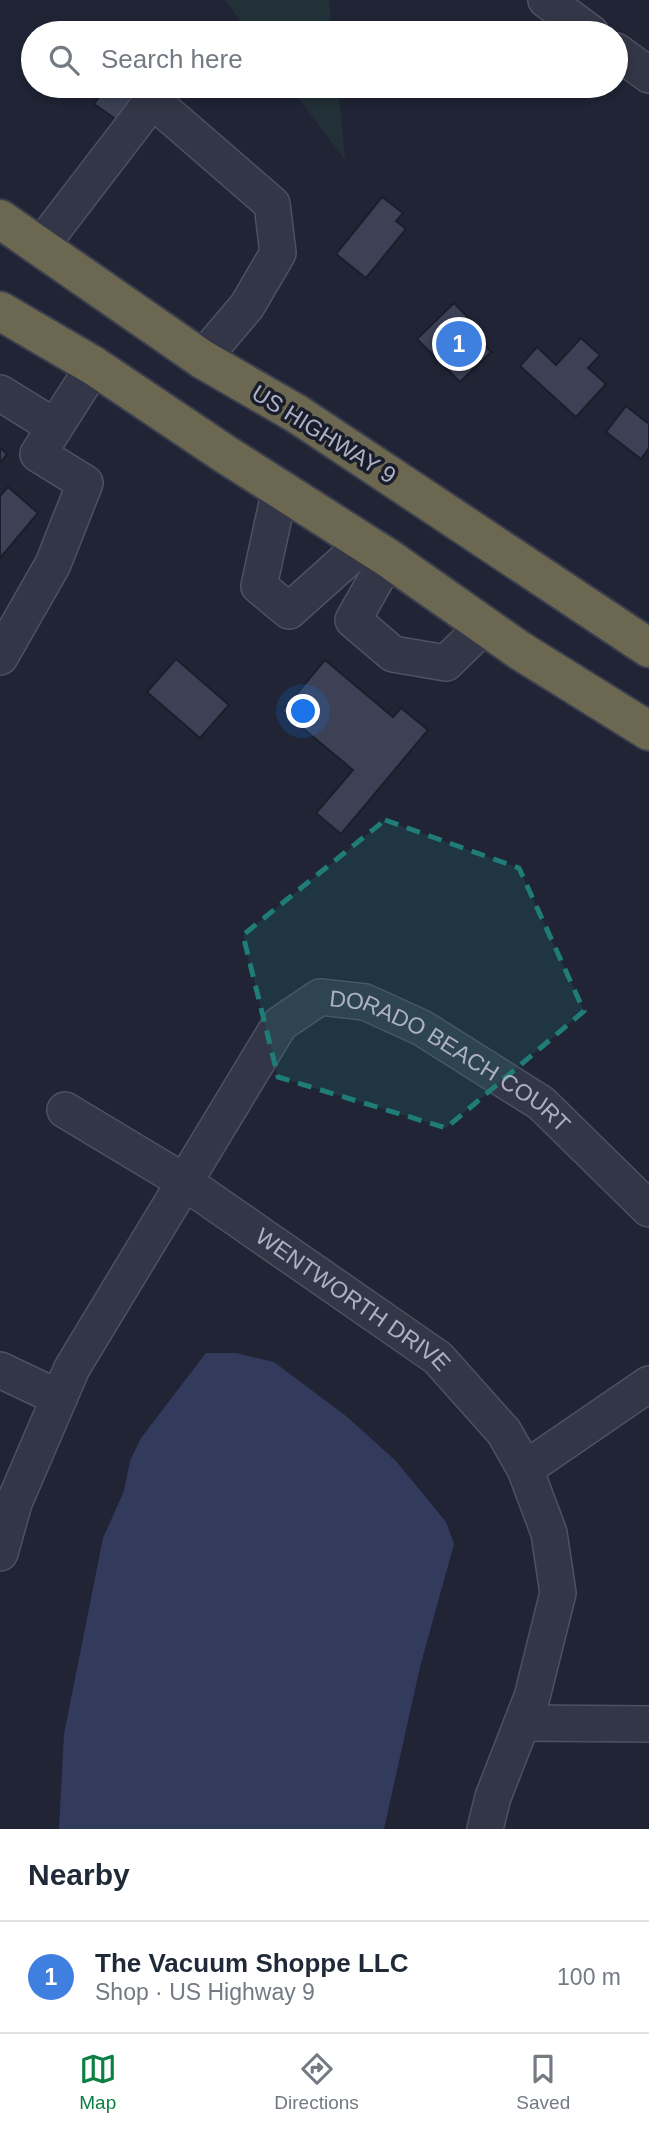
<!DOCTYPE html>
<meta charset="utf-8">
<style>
:root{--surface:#fff;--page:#f6f6f7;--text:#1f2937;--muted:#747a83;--line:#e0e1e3;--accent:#0b8043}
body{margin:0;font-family:Helvetica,sans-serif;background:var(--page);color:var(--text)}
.you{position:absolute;left:304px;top:712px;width:24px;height:24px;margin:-18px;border:5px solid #fff;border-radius:50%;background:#1a73e8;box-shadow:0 0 0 10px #1a73e833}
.badge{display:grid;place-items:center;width:46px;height:46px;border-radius:50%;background:var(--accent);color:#fff;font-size:23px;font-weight:700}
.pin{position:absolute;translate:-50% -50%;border:4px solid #fff;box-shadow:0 2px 7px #0006}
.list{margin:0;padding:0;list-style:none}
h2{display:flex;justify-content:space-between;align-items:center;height:91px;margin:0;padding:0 28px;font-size:30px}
h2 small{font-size:23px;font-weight:400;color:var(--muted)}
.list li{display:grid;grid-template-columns:46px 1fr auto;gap:21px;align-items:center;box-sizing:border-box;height:112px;padding:0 28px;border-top:2px solid var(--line)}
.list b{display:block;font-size:26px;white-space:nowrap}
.list p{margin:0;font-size:23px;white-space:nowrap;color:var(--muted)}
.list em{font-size:23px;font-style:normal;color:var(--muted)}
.icon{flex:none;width:38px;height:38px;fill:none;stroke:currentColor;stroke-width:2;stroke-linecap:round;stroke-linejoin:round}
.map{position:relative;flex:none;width:649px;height:1829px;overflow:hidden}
.search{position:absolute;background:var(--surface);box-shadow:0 4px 10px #0003;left:21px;right:21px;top:21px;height:77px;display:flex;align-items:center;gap:18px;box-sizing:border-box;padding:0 24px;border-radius:38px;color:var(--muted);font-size:26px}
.sheet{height:203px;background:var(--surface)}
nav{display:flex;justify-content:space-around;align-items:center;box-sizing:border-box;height:98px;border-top:2px solid var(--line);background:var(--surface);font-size:19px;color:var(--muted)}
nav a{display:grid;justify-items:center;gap:4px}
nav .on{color:var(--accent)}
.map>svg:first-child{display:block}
.green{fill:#223137}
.water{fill:#333b5c}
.building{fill:#3c4156;stroke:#1a1e2c;stroke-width:2}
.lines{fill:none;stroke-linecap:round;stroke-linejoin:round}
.minor-casing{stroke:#4d5161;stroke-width:38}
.highway-casing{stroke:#3a3e4d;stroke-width:42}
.minor{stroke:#333646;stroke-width:35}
.highway{stroke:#6b6750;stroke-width:38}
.marked{fill:#1f7c76;fill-opacity:0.2;stroke:#1f7c76;stroke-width:5;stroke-dasharray:14 9;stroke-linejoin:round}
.labels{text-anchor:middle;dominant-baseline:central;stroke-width:7;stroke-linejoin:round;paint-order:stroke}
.street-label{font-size:23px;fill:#adb0c3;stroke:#191c2a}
</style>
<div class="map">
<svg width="649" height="1829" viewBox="0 0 649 1829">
<rect width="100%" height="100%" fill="#202435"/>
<!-- green -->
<g class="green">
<path d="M225 0H329L332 33H250Z"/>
<path d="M289 86H338L345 160Z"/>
</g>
<!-- water -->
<path class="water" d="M206 1353H236L274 1362 346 1416 396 1461 446 1522 454 1544 420 1667 384 1829H59L64 1734 103 1538 124 1491 130 1461 141 1438Z"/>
<!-- building -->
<g class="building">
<path d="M107 86H141L117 120 94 104Z"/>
<path d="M382 197 403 213 396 221 406 229 366 278 336 254Z"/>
<path d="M454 303 477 327 472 332 491 352 460 382 417 339Z"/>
<path d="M581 338 600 355 588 368 606 384 576 417 520 366 537 347 556 365Z"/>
<path d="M626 406 649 424V448L641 459 606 432Z"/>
<path d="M0 448 7 454 0 463Z"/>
<path d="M8 487 38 513 0 558V496Z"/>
<path d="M176 659 229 705 200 738 147 692Z"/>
<path d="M325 660 393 717 401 708 428 730 341 834 316 813 353 770 282 711Z"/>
</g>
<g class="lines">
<defs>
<g id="minor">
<path d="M546 0 591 33"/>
<path d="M616 51 649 75"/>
<path d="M40 247 145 110 160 107 272 204 278 253 247 306 202 359"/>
<path d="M0 393 55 427"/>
<path d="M280 489 259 586 289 611 365 543"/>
<path d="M388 558 353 620 393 654 446 663 484 626"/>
<path d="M0 657 53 564 85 483 38 454 94 366"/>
<path id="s1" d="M65 1110 183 1181 438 1358 504 1432 525 1469 549 1533 558 1593 532 1697 493 1797 485 1829"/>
<path d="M0 1370 59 1398"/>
<path d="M525 1469 649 1384"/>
<path id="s2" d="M0 1553 14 1503 72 1368 280 1024 320 997 365 1002 422 1028 541 1103 649 1209"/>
<path d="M522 1723 649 1724"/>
</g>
<g id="highway">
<path d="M0 219 202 359 297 414 649 648"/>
<path d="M0 311 94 366 225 454 388 558 519 650 649 731"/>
</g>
</defs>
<!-- minor casing -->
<use href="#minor" class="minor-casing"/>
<!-- highway casing -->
<use href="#highway" class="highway-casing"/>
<!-- minor -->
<use href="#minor" class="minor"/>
<!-- highway -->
<use href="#highway" class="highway"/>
</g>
<!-- marked area -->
<path class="marked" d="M385 820 519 868 584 1011 446 1128 278 1077 243 935Z"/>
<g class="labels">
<!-- street labels -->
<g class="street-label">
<text transform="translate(324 434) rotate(32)">US HIGHWAY 9</text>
<text stroke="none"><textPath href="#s2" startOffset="796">DORADO BEACH COURT</textPath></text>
<text stroke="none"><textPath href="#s1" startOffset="345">WENTWORTH DRIVE</textPath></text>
</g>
</g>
</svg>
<div class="you"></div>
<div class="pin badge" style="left:459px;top:344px;background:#3f7fe0">1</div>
<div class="search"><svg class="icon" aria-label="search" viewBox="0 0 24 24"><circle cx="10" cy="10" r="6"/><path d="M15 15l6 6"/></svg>Search here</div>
</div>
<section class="sheet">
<h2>Nearby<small></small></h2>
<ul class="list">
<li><span class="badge" style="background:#3f7fe0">1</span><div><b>The Vacuum Shoppe LLC</b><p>Shop · US Highway 9</p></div><em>100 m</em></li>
</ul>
</section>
<nav>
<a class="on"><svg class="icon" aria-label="map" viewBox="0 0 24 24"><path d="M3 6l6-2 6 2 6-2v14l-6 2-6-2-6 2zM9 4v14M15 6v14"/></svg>Map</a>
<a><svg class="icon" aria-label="directions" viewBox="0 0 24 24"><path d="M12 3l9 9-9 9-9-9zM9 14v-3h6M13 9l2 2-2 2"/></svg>Directions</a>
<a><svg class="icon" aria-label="saved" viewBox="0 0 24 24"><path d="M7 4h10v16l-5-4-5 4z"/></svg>Saved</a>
</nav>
